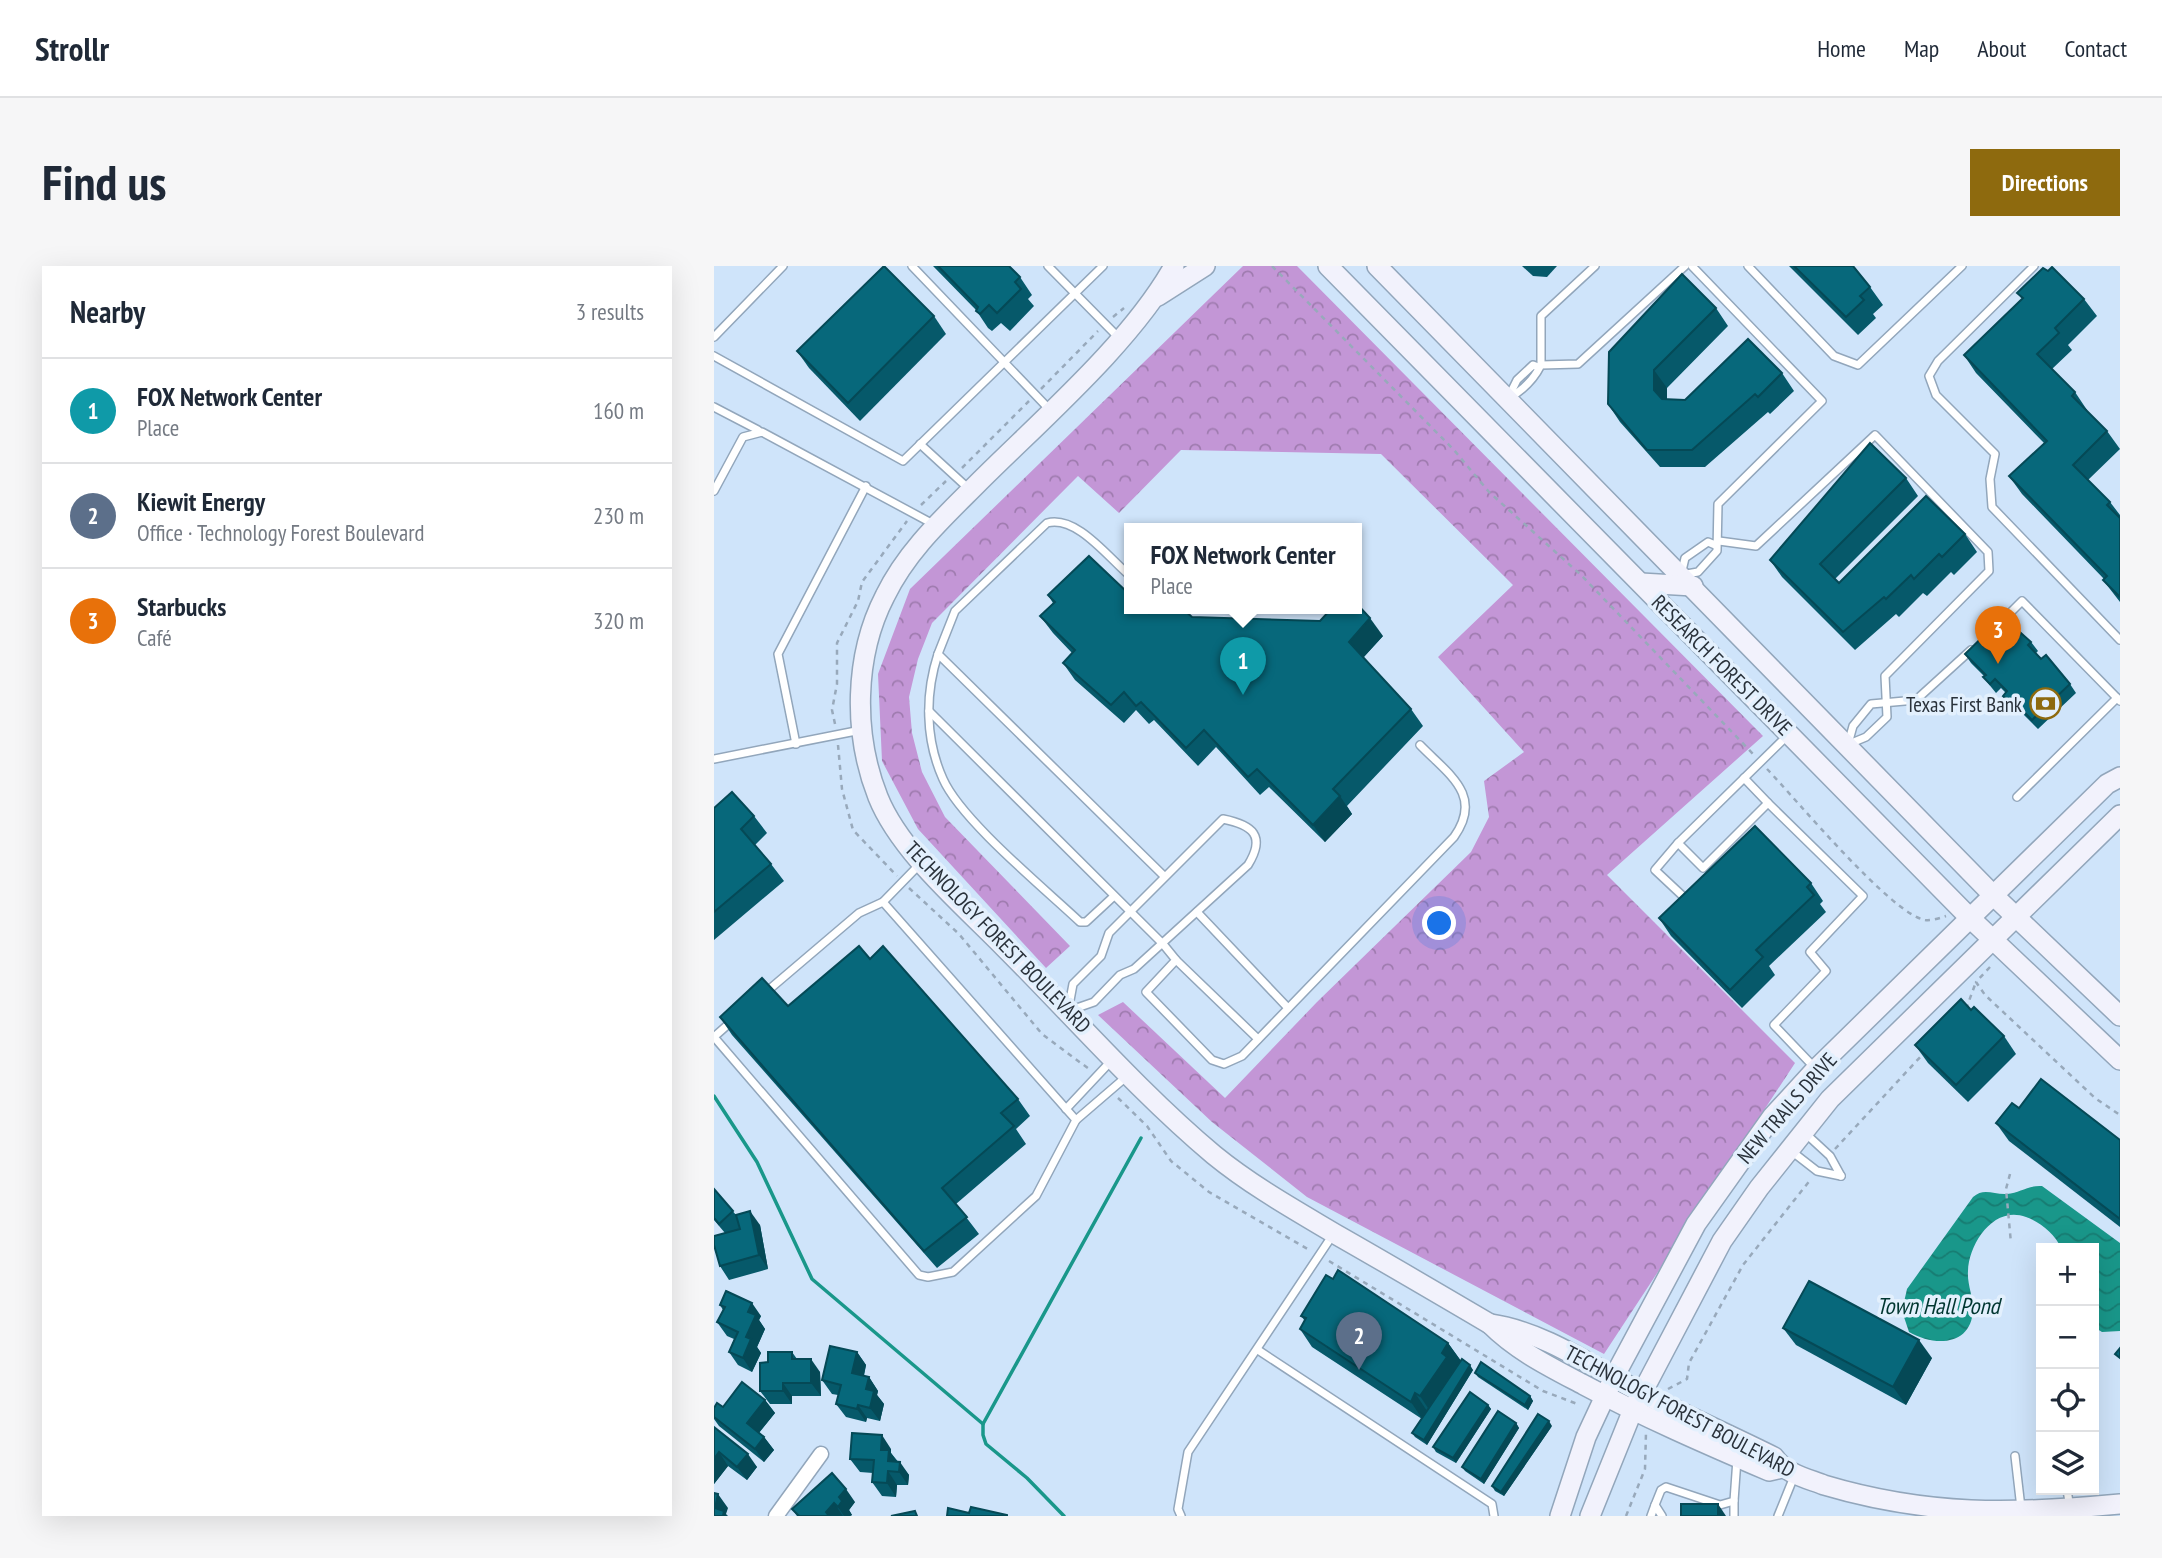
<!DOCTYPE html>
<meta charset="utf-8">
<style>
:root{--surface:#fff;--page:#f6f6f7;--text:#1f2937;--muted:#747a83;--line:#e0e1e3;--accent:#8e6a0e}
body{margin:0;font-family:"PT Sans Narrow",sans-serif;background:var(--page);color:var(--text)}
.controls{position:absolute;right:21px;bottom:21px;display:grid;overflow:hidden;border-radius:0px;box-shadow:0 7px 28px #0002}
.controls button{width:63px;height:63px;display:grid;place-items:center;padding:0;border:0;border-bottom:2px solid var(--line);background:var(--surface);color:var(--text);font:35px sans-serif}
.you{position:absolute;left:726px;top:658px;width:24px;height:24px;margin:-18px;border:5px solid #fff;border-radius:50%;background:#1a73e8;box-shadow:0 0 0 10px #1a73e833}
.badge{display:grid;place-items:center;width:46px;height:46px;border-radius:50%;background:var(--accent);color:#fff;font-size:23px;font-weight:700}
.pin{position:absolute;translate:-50% -58px;filter:drop-shadow(0 2px 4px #0008)}
.pin::after{content:'';position:absolute;top:37px;width:24px;height:21px;background:inherit;clip-path:polygon(0 0,100% 0,50% 100%)}
.popup{position:absolute;left:410px;top:257px;width:238px;height:91px;box-sizing:border-box;display:grid;place-content:center;border-radius:0px;background:var(--surface);filter:drop-shadow(0 2px 5px #0005);font-size:23px;white-space:nowrap;color:var(--muted)}
.popup b{font-size:26px;color:var(--text)}
.popup::after{content:'';position:absolute;left:50%;top:100%;margin-left:-14px;border:14px solid transparent;border-top-color:var(--surface)}
.list{margin:0;padding:0;list-style:none}
h2{display:flex;justify-content:space-between;align-items:center;height:91px;margin:0;padding:0 28px;font-size:30px}
h2 small{font-size:23px;font-weight:400;color:var(--muted)}
.list li{display:grid;grid-template-columns:46px 1fr auto;gap:21px;align-items:center;box-sizing:border-box;height:105px;padding:0 28px;border-top:2px solid var(--line)}
.list b{display:block;font-size:26px;white-space:nowrap}
.list p{margin:0;font-size:23px;white-space:nowrap;color:var(--muted)}
.list em{font-size:23px;font-style:normal;color:var(--muted)}
.icon{flex:none;width:38px;height:38px;fill:none;stroke:currentColor;stroke-width:2;stroke-linecap:round;stroke-linejoin:round}
.map{position:relative;flex:none;width:1406px;height:1250px;overflow:hidden;border-radius:0px}
header{display:flex;align-items:center;gap:42px;box-sizing:border-box;height:98px;padding:0 35px;background:var(--surface);border-bottom:2px solid var(--line)}
header strong{font-size:33px}
nav{display:flex;gap:38px;margin-inline-start:auto;font-size:24px}
.intro{display:flex;align-items:center;justify-content:space-between;box-sizing:border-box;height:168px;padding:0 42px}
h1{margin:0;font-size:49px}
.button{padding:18px 32px;border-radius:0px;background:var(--accent);color:#fff;font-size:24px;font-weight:700}
main{display:flex;gap:42px;padding:0 42px}
aside{flex:1;background:var(--surface);border-radius:0px;box-shadow:0 7px 28px #0002}
.map>svg:first-child{display:block}
.forest{fill:url(#forest-crowns)}
.water{fill:url(#water-waves)}
.lines{fill:none;stroke-linecap:round;stroke-linejoin:round}
.stream{stroke:#19978a;stroke-width:3.5}
.lane-casing{stroke:#92a6bb;stroke-width:10}
.street-casing{stroke:#92a6bb;stroke-width:17}
.secondary-casing{stroke:#92a6bb;stroke-width:22}
.path{stroke:#98a9bb;stroke-width:2.5;stroke-dasharray:5 5;stroke-linecap:butt}
.lane{stroke:#fff;stroke-width:7}
.street{stroke:#fff;stroke-width:14}
.secondary{stroke:#f2f2fc;stroke-width:19}
.wall{fill:#06596a}
.shaded-wall{fill:#054956}
.building{fill:#07687b;stroke:#054956;stroke-width:2}
.labels{text-anchor:middle;dominant-baseline:central;stroke-width:7;stroke-linejoin:round;paint-order:stroke}
.street-label{font-size:21px;fill:#2a323b;stroke:#e3f0fd}
.poi-label{font-size:21px;fill:#2a323b;stroke:#e3f0fd;text-anchor:end}
.water-label{font-size:23px;font-style:italic;fill:#003630;stroke:#e3f0fd}
</style>
<header>
<strong>Strollr</strong>
<nav><a>Home</a><a>Map</a><a>About</a><a>Contact</a></nav>
</header>
<div class="intro"><h1>Find us</h1><a class="button">Directions</a></div>
<main>
<aside>
<h2>Nearby<small>3 results</small></h2>
<ul class="list">
<li><span class="badge" style="background:#0f9aa8">1</span><div><b>FOX Network Center</b><p>Place</p></div><em>160 m</em></li>
<li><span class="badge" style="background:#5c6f8a">2</span><div><b>Kiewit Energy</b><p>Office · Technology Forest Boulevard</p></div><em>230 m</em></li>
<li><span class="badge" style="background:#e8710a">3</span><div><b>Starbucks</b><p>Café</p></div><em>320 m</em></li>
</ul>
</aside>
<div class="map">
<svg width="1406" height="1250" viewBox="0 0 1406 1250">
<defs>
<pattern id="forest-crowns" width="20" height="18" patternUnits="userSpaceOnUse" patternTransform="scale(1.75)"><rect width="20" height="18" fill="#c396d6"/><path d="M2 6a3 3 0 1 1 6 0M12 15a3 3 0 1 1 6 0" fill="none" stroke="#9f7baf"/></pattern>
<pattern id="water-waves" width="16" height="10" patternUnits="userSpaceOnUse" patternTransform="scale(1.75)"><rect width="16" height="10" fill="#19978a"/><path d="M0 5q4-4 8 0t8 0" fill="none" stroke="#177c72"/></pattern>
</defs>
<rect width="100%" height="100%" fill="#cfe4fa"/>
<!-- forest -->
<path class="forest" d="M529 0H583L1049 470 893 609 1081 797 890 1088 593 931 498 856 384 749 409 736 511 832 603 736 757 586 775 551 770 515 810 486 724 391 799 319 667 188 467 184 405 247 364 210 218 357 204 393 195 431 198 467 208 506 231 551 356 680 332 702 204 563 168 495 164 408 196 323Z"/>
<!-- water -->
<path class="water" d="M1328 920 1406 977V1065L1388 1066 1380 1061V982H1347C1341 968 1326 956 1312 951 1280 939 1255 977 1254 1005 1253 1018 1259 1030 1259 1043 1258 1080 1221 1081 1195 1066L1188 1045 1193 1023 1259 931C1270 921 1280 929 1293 928 1306 927 1314 919 1328 920Z"/>
<g class="lines">
<!-- stream -->
<g class="stream">
<path d="M0 830 43 896 98 1013 269 1158"/>
<path d="M350 1250 313 1212 272 1178 269 1169V1158L427 872"/>
</g>
<defs>
<g id="lane">
<path d="M198 0 336 144"/>
<path d="M334 0 405 72"/>
<path d="M978 0 1108 135 1004 238 1003 285 984 306 967 309 971 292 994 276 1001 279"/>
<path d="M1034 0 1120 90 1144 99 1248 0"/>
<path d="M1320 0 1224 95 1215 110 1222 129 1281 188 1276 213 1278 241 1406 374"/>
<path d="M0 71 69 0"/>
<path d="M0 90 189 195 389 0"/>
<path d="M827 99V50L881 0"/>
<path d="M794 132 803 114 819 99 824 101"/>
<path d="M795 132C811 123 820 113 827 99L864 98 971 0"/>
<path d="M0 141 44 164"/>
<path d="M206 178 255 223"/>
<path d="M0 225 29 171 48 166 221 259"/>
<path d="M1005 275 1042 280 1161 169 1274 286 1275 305 1171 410 1173 451 1152 471 1135 478"/>
<path d="M414 308C393 290 362 249 333 257L241 345 224 388 450 610"/>
<path d="M1286 357 1308 335 1406 435"/>
<path d="M224 388C211 428 211 473 229 513 247 554 330 622 366 656H372L399 631"/>
<path d="M215 445 449 678 462 694 432 726 498 794 510 798 528 790 740 571C770 529 734 508 706 479"/>
<path d="M1075 468 964 577 989 602 1054 537 1149 630 1096 686 1112 705 1060 759 1100 801"/>
<path d="M82 478 64 388 152 220"/>
<path d="M1134 478 1139 460 1157 438 1202 434 1257 384"/>
<path d="M0 493 147 464"/>
<path d="M1030 512 1054 537"/>
<path d="M1303 531 1403 432"/>
<path d="M509 553C539 559 552 570 534 599L420 703 406 709 380 736 354 745 359 718 387 690 395 667Z"/>
<path d="M964 577 941 604 973 634"/>
<path d="M483 646 574 742"/>
<path d="M462 694 544 773"/>
<path d="M51 727 145 647 169 636 205 599"/>
<path d="M18 755 0 771 205 1009 214 1011 239 1006 322 930 362 854 169 636"/>
<path d="M352 843 398 794"/>
<path d="M362 854 412 811"/>
<path d="M1090 866 1116 890 1127 910"/>
<path d="M1076 884 1103 905 1127 910"/>
<path d="M544 1084 778 1238 780 1250"/>
<path d="M1301 1190 1307 1242"/>
<path d="M1353 1224 1356 1242"/>
<path d="M1020 1235V1250"/>
<path d="M467 1250 464 1243 474 1186 620 967"/>
<path d="M937 1250 941 1239"/>
<path d="M948 1250 941 1239 947 1224 952 1221 1006 1239 1020 1235 1023 1193"/>
<path d="M1064 1250 1081 1208"/>
</g>
<path id="street" d="M62 1250 107 1188"/>
<g id="secondary">
<path d="M460 0C417 77 327 154 263 218 228 253 193 285 171 330 140 390 139 468 164 531 186 586 249 639 291 682 359 750 426 827 500 889 538 920 581 944 623 969 674 998 725 1028 776 1058 803 1085 836 1101 870 1119 930 1151 992 1178 1055 1205L1068 1202"/>
<path d="M614 0 1256 652 1406 794"/>
<path d="M663 0 1279 629 1406 750"/>
<path d="M444 30 491 0"/>
<path d="M927 317 979 320"/>
<path d="M776 1058C831 1066 877 1100 926 1126 970 1149 1016 1169 1060 1191 1072 1208 1092 1212 1110 1219 1214 1250 1299 1248 1406 1238"/>
<path d="M846 1250 872 1171 900 1111 982 958 1058 851 1102 803 1393 518 1406 511"/>
<path d="M876 1250 918 1146 1008 975 1045 922 1116 833 1406 549"/>
</g>
</defs>
<!-- lane casing -->
<use href="#lane" class="lane-casing"/>
<!-- street casing -->
<use href="#street" class="street-casing"/>
<!-- secondary casing -->
<use href="#secondary" class="secondary-casing"/>
<!-- path -->
<g class="path">
<path d="M558 0 740 184 775 226 867 309 1041 490"/>
<path d="M399 51 410 42"/>
<path d="M327 123 384 65"/>
<path d="M248 202 315 135"/>
<path d="M207 239 232 215"/>
<path d="M121 458 118 444 123 418V377L144 335 148 316 193 255"/>
<path d="M124 479 128 523 139 564 183 610"/>
<path d="M1053 503C1081 532 1177 648 1211 654 1217 655 1226 652 1232 650"/>
<path d="M195 622 245 668 328 768 375 803"/>
<path d="M1276 701 1262 716 1271 729 1381 832 1406 849"/>
<path d="M1252 743 1262 716"/>
<path d="M404 832 433 860 457 895 495 926 597 985"/>
<path d="M1121 883 1209 788"/>
<path d="M1296 908 1292 923 1297 977"/>
<path d="M615 995 829 1125 866 1139"/>
<path d="M954 1123 973 1113 975 1097 1029 999 1097 913"/>
<path d="M912 1250 931 1203 932 1166"/>
</g>
<!-- lane -->
<use href="#lane" class="lane"/>
<!-- street -->
<use href="#street" class="street"/>
<!-- secondary -->
<use href="#secondary" class="secondary"/>
</g>
<!-- wall -->
<g class="wall">
<path d="M219 0H295L306 11 318 29 314 33 320 40 296 65 287 57 278 65 274 62 262 44Z"/>
<path d="M808 0H843L833 11 819 10Z"/>
<path d="M1075 0H1139L1156 21 1169 39 1159 48 1162 52 1144 69Z"/>
<path d="M1303 27 1370 33 1383 50 1354 79 1358 84 1338 103 1361 126 1373 144V145L1393 165 1406 183 1374 214 1396 236 1406 249V336L1389 314 1390 313 1308 228 1295 210 1330 177 1262 107 1250 89 1308 33Z"/>
<path d="M1002 42 1014 60 953 122V133L971 134 1068 107 1080 125 1056 148 1054 146 991 201H946L906 156 894 138Z"/>
<path d="M220 50 232 68 146 155 95 102 83 85Z"/>
<path d="M1192 212 1204 230 1121 313 1125 317 1251 268 1263 286 1240 309 1237 306 1213 330 1209 327 1185 351 1182 348 1141 384 1068 311 1056 294Z"/>
<path d="M334 329 435 347 669 370 649 392 697 443 709 460 633 540 638 548 611 576 555 521 546 529 502 481 484 500 440 454 435 458 422 444 410 457 361 414 349 397 358 387 339 367 326 350 339 337Z"/>
<path d="M1317 376 1324 385 1322 387 1356 418 1362 427 1324 463 1303 442 1302 445 1295 438 1289 430 1292 427 1287 422 1282 427 1269 411 1270 410 1257 397 1251 388Z"/>
<path d="M0 542 40 550 53 567 41 579 57 598 70 615 0 674Z"/>
<path d="M1097 617 1109 635 1106 638 1112 646 1055 700 1061 709 1028 742 957 670 945 652Z"/>
<path d="M156 693 304 833 316 850 302 863 312 878 242 938 265 968 223 1002 18 769 6 751 74 740Z"/>
<path d="M1257 744 1290 770 1302 788 1254 836 1214 797 1201 779Z"/>
<path d="M1305 842 1406 874V961L1295 875 1282 857Z"/>
<path d="M0 923 22 949 46 959 54 1003 15 1014 6 1000 11 967 0 954Z"/>
<path d="M6 1039 47 1050 45 1054 51 1063 43 1081 47 1087 38 1106 24 1099 15 1086 20 1073 13 1070 3 1056 9 1044Z"/>
<path d="M587 1050 734 1077 747 1095 759 1104 713 1179 701 1171 698 1167 708 1153 598 1081 586 1063 591 1055Z"/>
<path d="M1069 1062 1218 1092 1192 1139 1082 1079Z"/>
<path d="M78 1086 83 1093 106 1106 107 1130H78V1138H56L46 1125 54 1096Z"/>
<path d="M143 1086 152 1099 150 1110 155 1111 164 1125 163 1129 170 1138 166 1155 153 1152 152 1156 132 1151 122 1138 124 1129 118 1128 108 1114Z"/>
<path d="M761 1107 816 1130 819 1135 814 1144 764 1111Z"/>
<path d="M51 1134 61 1147 45 1167 50 1171 60 1184 50 1196 5 1160 0 1153V1142Z"/>
<path d="M774 1139 777 1143 742 1197 722 1186 719 1181Z"/>
<path d="M802 1157 805 1162 770 1218 751 1205 748 1201Z"/>
<path d="M838 1160 790 1230 781 1225 778 1220Z"/>
<path d="M0 1161 43 1201 33 1214 14 1200 0 1218Z"/>
<path d="M177 1183V1187L195 1209 194 1219H183L182 1231 168 1230 158 1216 159 1207 146 1206 136 1193Z"/>
<path d="M141 1236 135 1244 138 1249 136 1250H83L78 1243Z"/>
</g>
<!-- shaded-wall -->
<g class="shaded-wall">
<path d="M940 104 953 122V142L940 124Z"/>
<path d="M656 352 669 370 647 394 635 376Z"/>
<path d="M1297 433 1303 442 1302 445 1296 436Z"/>
<path d="M626 530 638 548 611 576 599 559Z"/>
<path d="M36 945 46 959 54 1003 45 989Z"/>
<path d="M38 1037 47 1050 45 1054 51 1063 43 1081 47 1087 38 1106 29 1092 34 1046Z"/>
<path d="M1205 1074 1218 1092 1192 1139 1179 1121Z"/>
<path d="M734 1077 747 1095 718 1148 706 1130Z"/>
<path d="M143 1086 152 1099 147 1121 138 1107Z"/>
<path d="M97 1093 106 1106 107 1130 97 1117Z"/>
<path d="M756 1099 759 1104 713 1179 710 1174Z"/>
<path d="M155 1111 164 1125 163 1129 170 1138 166 1155 156 1142 152 1123Z"/>
<path d="M69 1117 78 1130V1138L69 1125Z"/>
<path d="M701 1127 713 1145 709 1154 697 1136Z"/>
<path d="M816 1130 819 1135 814 1144 811 1139Z"/>
<path d="M51 1134 61 1147 42 1170 33 1157Z"/>
<path d="M144 1139 153 1152 152 1156 143 1143Z"/>
<path d="M774 1139 777 1143 742 1197 739 1192Z"/>
<path d="M835 1155 838 1160 790 1230 787 1226Z"/>
<path d="M802 1157 805 1162 770 1218 767 1213Z"/>
<path d="M168 1169 177 1183V1187L184 1197 182 1206 167 1184Z"/>
<path d="M50 1171 60 1184 50 1196 41 1183Z"/>
<path d="M5 1186 14 1200 0 1218V1193Z"/>
<path d="M34 1188 43 1201 33 1214 23 1201Z"/>
<path d="M186 1196 195 1209 194 1219 185 1206Z"/>
<path d="M174 1205 183 1219 182 1231 173 1217Z"/>
<path d="M132 1223 141 1236 135 1244 138 1249 136 1250H130L124 1241 125 1231Z"/>
<path d="M4 1228 14 1242 12 1248 14 1250H7L1 1242Z"/>
<path d="M120 1237 129 1250H115L112 1246Z"/>
<path d="M1004 1238 1012 1250H1004Z"/>
</g>
<!-- building -->
<g class="building">
<path d="M170 0 220 50 134 137 83 85Z"/>
<path d="M224 0H295L306 11 301 16 307 23 283 47 275 39 266 48 262 45 264 41Z"/>
<path d="M1080 0H1139L1156 21 1146 30 1150 34 1132 51Z"/>
<path d="M1338 1 1370 33 1341 62 1345 67 1323 88 1361 126 1358 130 1393 165 1359 199 1396 236 1393 239 1406 252V331L1389 314 1393 310 1295 210 1333 175 1250 89 1309 32 1303 27 1329 2 1334 5Z"/>
<path d="M968 8 1002 42 940 104V124L948 133 971 134 1034 73 1068 107 1044 131 1041 128 978 184H933L894 138 895 86Z"/>
<path d="M1156 177 1192 212 1106 298 1125 317 1212 230 1251 268 1228 291 1225 288 1200 313 1197 309 1172 333 1170 331 1129 366 1056 294Z"/>
<path d="M375 290 415 328V343H431L435 347 439 343H469L478 351 606 355 617 343H643V338L656 352 635 376 697 443 619 523 626 530 599 559 543 503 534 511 490 464 472 482 427 436 422 440 410 426 397 439 349 397 361 384 326 350 341 336 334 329Z"/>
<path d="M1289 351 1317 376 1314 379 1327 393 1332 389 1356 418 1318 454 1297 433 1296 436 1289 430 1293 425 1281 413 1276 418 1269 411 1272 409 1251 388Z"/>
<path d="M18 526 40 550 27 563 57 598 0 646V542Z"/>
<path d="M1041 560 1097 617 1093 621 1100 629 1042 684 1049 691 1016 724 945 652Z"/>
<path d="M145 680 156 693 169 680 304 833 287 847 300 860 228 922 253 951 210 985 6 751 48 712 74 740Z"/>
<path d="M1247 733 1257 744 1260 741 1290 770 1242 819 1201 779Z"/>
<path d="M1327 813 1406 874V953L1282 857 1298 837 1305 842Z"/>
<path d="M0 923 19 945 5 958 0 952Z"/>
<path d="M36 945 45 989 6 1000 0 979V970L26 963 22 949Z"/>
<path d="M624 1004 734 1077 728 1087 733 1091 706 1130 701 1127 697 1136 586 1063 592 1052 587 1050 612 1009 619 1013Z"/>
<path d="M1095 1015 1205 1074 1179 1121 1069 1062Z"/>
<path d="M12 1025 38 1037 34 1046 42 1049 32 1071 37 1073 29 1092 15 1086 24 1066 3 1056 11 1041 6 1039Z"/>
<path d="M116 1080 143 1086 138 1107 155 1111 152 1123 160 1125 156 1142 144 1139 143 1143 122 1138 127 1119 108 1114Z"/>
<path d="M1406 1082V1092L1401 1088Z"/>
<path d="M54 1086H78V1093H97V1117H69V1125H46V1097L54 1096Z"/>
<path d="M748 1093 756 1099 710 1174 698 1167Z"/>
<path d="M767 1096 816 1130 811 1139 761 1107Z"/>
<path d="M28 1116 51 1134 33 1157 50 1171 41 1183 0 1151V1142L3 1137 9 1141Z"/>
<path d="M756 1126 774 1139 739 1192 719 1181Z"/>
<path d="M784 1145 802 1157 767 1213 748 1201Z"/>
<path d="M824 1148 835 1155 787 1226 778 1220Z"/>
<path d="M0 1161 34 1188 23 1201 5 1186 0 1193Z"/>
<path d="M138 1167 168 1169 167 1184H175L174 1195 186 1196 185 1206 174 1205 173 1217 158 1216 160 1194 136 1193Z"/>
<path d="M118 1207 132 1223 125 1231 128 1235 124 1241 120 1237 112 1246 115 1250H85L78 1243Z"/>
<path d="M0 1227 4 1228 1 1242 10 1245 9 1250H0Z"/>
<rect x="967" y="1238" width="37" height="12"/>
<path d="M257 1241 293 1249V1250H233L234 1242 255 1247Z"/>
<path d="M201 1245 203 1250H177Z"/>
</g>
<!-- icons -->
<defs>
<symbol id="bank-ring" viewBox="-11 -11 22 22"><circle r="9.5" fill="#e3f0fd" stroke="#8e6a0e" stroke-width="1.5"/><path d="M-6-4H6V4H-6ZM0-2.3a2.3 2.3 0 1 0 0 4.6a2.3 2.3 0 1 0 0-4.6Z" fill="#8e6a0e"/></symbol>
</defs>
<g fill-rule="evenodd">
<use href="#bank-ring" x="1314" y="420" width="35" height="35"/>
</g>
<g class="labels">
<!-- street labels -->
<g class="street-label">
<text transform="translate(1008 399) rotate(45)">RESEARCH FOREST DRIVE</text>
<text transform="translate(284 671) rotate(46)">TECHNOLOGY FOREST BOULEVARD</text>
<text transform="translate(1073 842) rotate(-49)">NEW TRAILS DRIVE</text>
<text transform="translate(966 1145) rotate(28)">TECHNOLOGY FOREST BOULEVARD</text>
</g>
<!-- poi labels -->
<g class="poi-label">
<text x="1308" y="438">Texas First Bank</text>
</g>
<!-- water labels -->
<g class="water-label">
<text x="1224" y="1039">Town Hall Pond</text>
</g>
</g>
</svg>
<div class="controls">
<button>+</button>
<button>−</button>
<button><svg class="icon" aria-label="locate" viewBox="0 0 24 24"><circle cx="12" cy="12" r="6"/><path d="M12 2v4M12 18v4M2 12h4M18 12h4"/></svg></button>
<button><svg class="icon" aria-label="layers" viewBox="0 0 24 24"><path d="M12 4l9 5-9 5-9-5zM3 14l9 5 9-5"/></svg></button>
</div>
<div class="you"></div>
<div class="pin badge" style="left:529px;top:429px;background:#0f9aa8">1</div>
<div class="popup"><b>FOX Network Center</b>Place</div>
<div class="pin badge" style="left:645px;top:1104px;background:#5c6f8a">2</div>
<div class="pin badge" style="left:1284px;top:398px;background:#e8710a">3</div>
</div>
</main>
